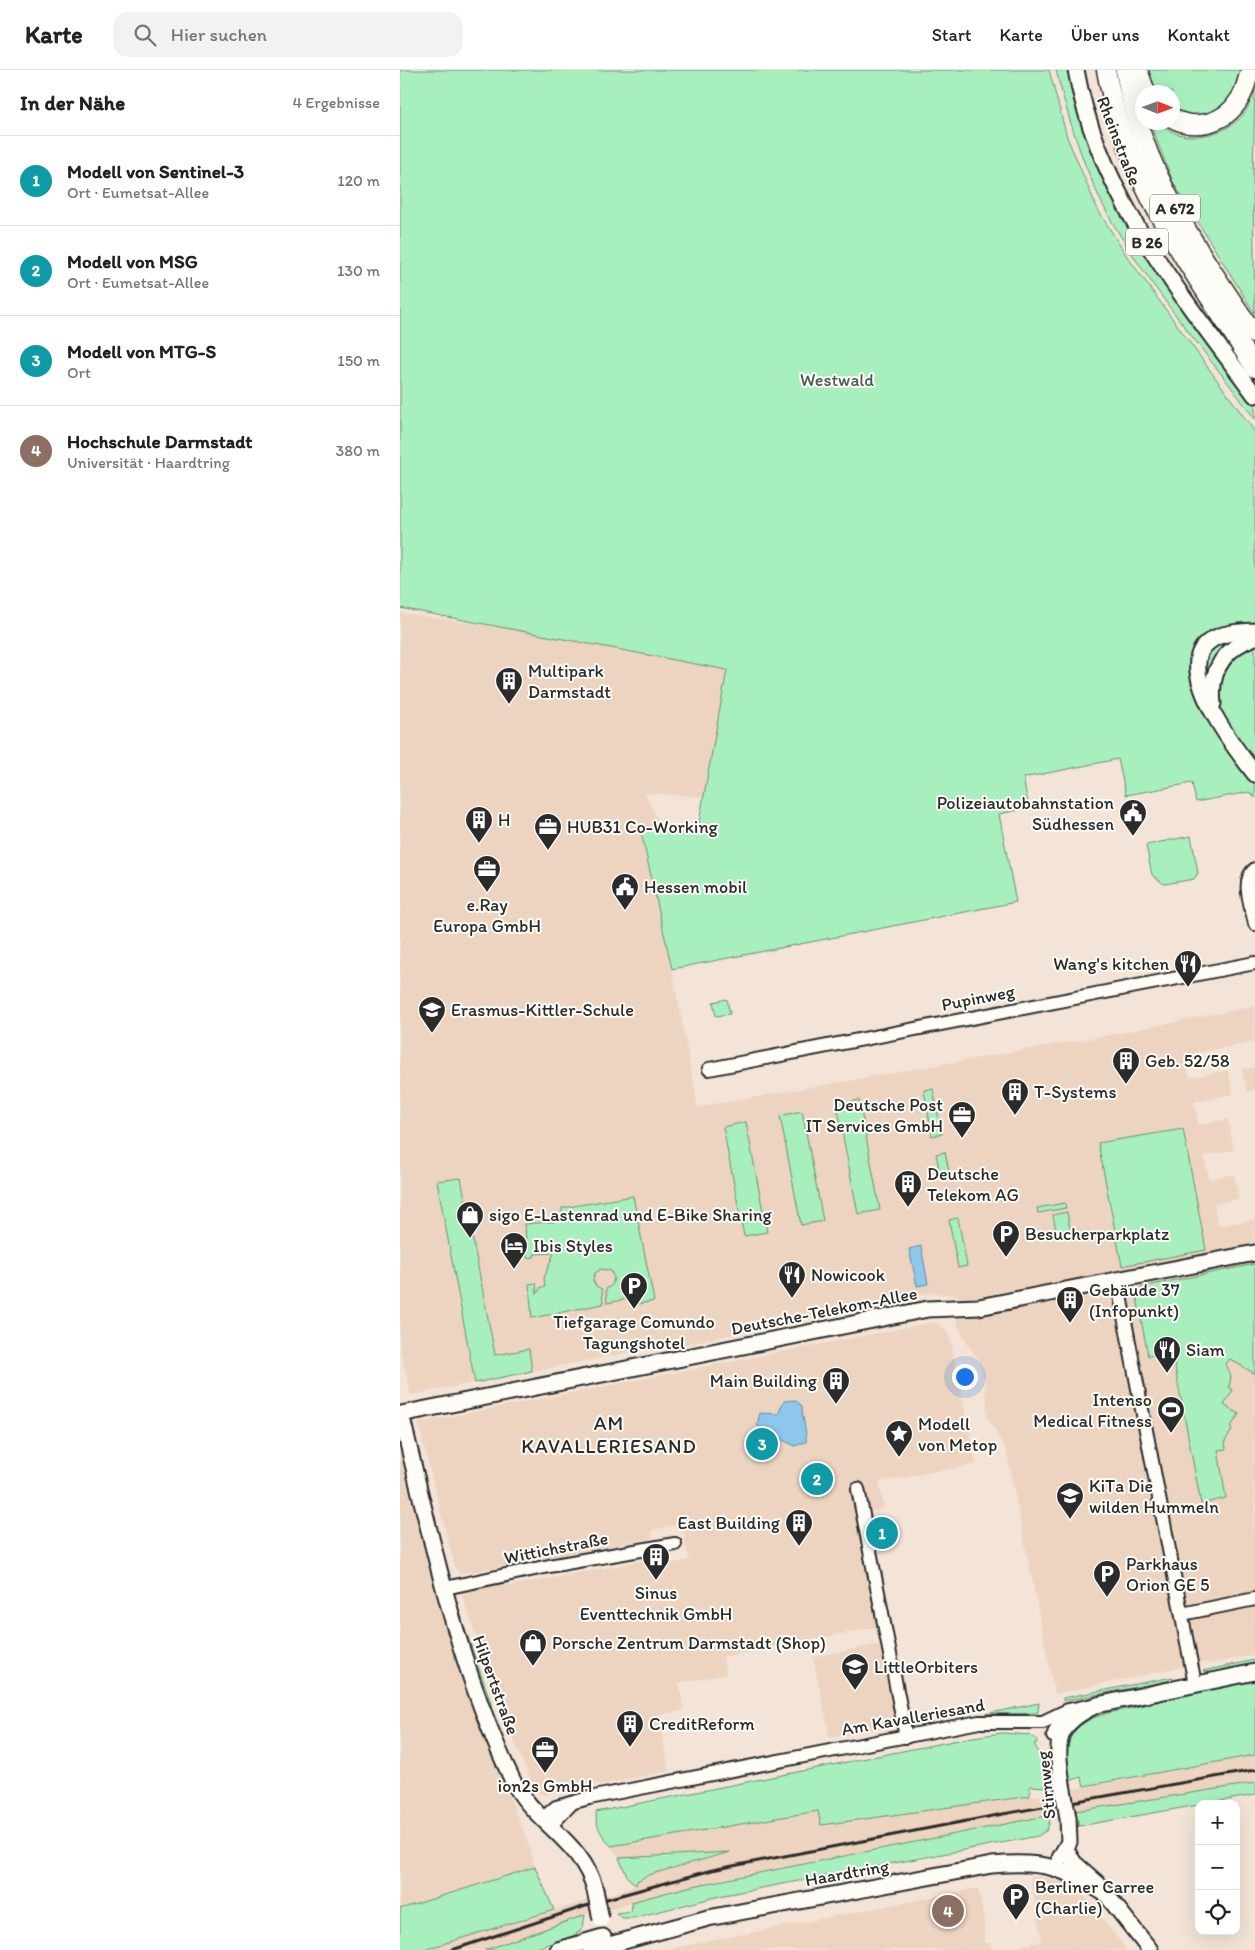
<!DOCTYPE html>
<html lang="de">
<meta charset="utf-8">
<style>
:root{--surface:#fff;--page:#f2f2f2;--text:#222;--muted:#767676;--line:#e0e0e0;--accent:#111827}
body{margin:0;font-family:Itim,sans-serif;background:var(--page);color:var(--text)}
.controls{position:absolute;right:15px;bottom:15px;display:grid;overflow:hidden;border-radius:10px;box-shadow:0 5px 20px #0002}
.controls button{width:45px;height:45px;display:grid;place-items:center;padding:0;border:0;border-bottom:1px solid var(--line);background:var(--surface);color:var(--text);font:25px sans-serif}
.compass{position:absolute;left:735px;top:15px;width:45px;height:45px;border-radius:50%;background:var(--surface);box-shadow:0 5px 20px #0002;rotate:91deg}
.you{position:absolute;left:564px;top:1306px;width:18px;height:18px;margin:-12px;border:4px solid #fff;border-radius:50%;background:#1a73e8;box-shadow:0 0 0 8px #1a73e833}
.badge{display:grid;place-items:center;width:32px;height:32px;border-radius:50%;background:var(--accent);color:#fff;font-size:16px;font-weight:700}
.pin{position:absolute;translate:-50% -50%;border:2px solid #fff;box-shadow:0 1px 5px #0006}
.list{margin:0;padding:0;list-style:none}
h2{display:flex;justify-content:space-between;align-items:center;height:65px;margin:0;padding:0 20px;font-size:21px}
h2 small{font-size:16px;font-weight:400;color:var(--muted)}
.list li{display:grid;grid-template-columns:32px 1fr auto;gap:15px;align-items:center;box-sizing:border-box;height:90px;padding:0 20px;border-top:1px solid var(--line)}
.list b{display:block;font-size:19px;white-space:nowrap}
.list p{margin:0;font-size:16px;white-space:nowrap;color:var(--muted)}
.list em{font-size:16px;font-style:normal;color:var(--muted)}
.icon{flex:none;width:28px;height:28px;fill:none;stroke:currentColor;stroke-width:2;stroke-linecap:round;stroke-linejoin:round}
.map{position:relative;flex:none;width:855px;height:1880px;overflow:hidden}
header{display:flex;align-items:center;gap:30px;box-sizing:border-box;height:70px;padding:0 25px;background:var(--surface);border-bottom:1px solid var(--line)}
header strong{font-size:24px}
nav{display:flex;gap:28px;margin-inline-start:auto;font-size:18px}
.search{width:350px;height:45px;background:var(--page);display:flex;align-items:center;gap:12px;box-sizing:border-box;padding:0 18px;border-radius:15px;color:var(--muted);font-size:19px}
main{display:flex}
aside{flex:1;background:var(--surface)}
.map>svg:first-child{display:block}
.built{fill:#ecd4c0}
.green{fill:#a7f0be;stroke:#698e74}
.water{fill:#8ec7ed;stroke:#66899f}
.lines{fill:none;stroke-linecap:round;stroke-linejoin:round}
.minor-casing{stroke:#2b2b2b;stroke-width:16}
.major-casing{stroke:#2b2b2b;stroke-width:19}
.highway-casing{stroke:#2b2b2b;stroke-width:21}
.minor{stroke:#fdfcf7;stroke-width:12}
.major{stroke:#fdfcf7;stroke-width:15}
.highway{stroke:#fdfcf7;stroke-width:18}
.rail{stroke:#2b2b2b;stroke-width:3}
.major-bridge-casing{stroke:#2b2b2b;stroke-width:19;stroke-linecap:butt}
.major-bridge{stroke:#fdfcf7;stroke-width:15}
.labels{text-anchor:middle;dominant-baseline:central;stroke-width:4;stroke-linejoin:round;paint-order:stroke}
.shield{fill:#fdfcf7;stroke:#6a6a68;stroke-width:1}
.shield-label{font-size:16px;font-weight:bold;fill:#2b2b2b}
.street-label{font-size:18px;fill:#2b2b2b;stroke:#fdfcf7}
.park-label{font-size:18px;fill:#4a5c50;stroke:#fdfcf7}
.poi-label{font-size:18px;fill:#2b2b2b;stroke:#fdfcf7;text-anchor:start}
.quarter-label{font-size:20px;letter-spacing:1px;fill:#2b2b2b;stroke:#fdfcf7}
</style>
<header>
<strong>Karte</strong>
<div class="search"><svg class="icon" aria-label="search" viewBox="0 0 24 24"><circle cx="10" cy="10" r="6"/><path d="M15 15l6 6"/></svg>Hier suchen</div>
<nav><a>Start</a><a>Karte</a><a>Über uns</a><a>Kontakt</a></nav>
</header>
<main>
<aside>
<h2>In der Nähe<small>4 Ergebnisse</small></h2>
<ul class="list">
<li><span class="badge" style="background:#0f9aa8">1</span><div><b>Modell von Sentinel-3</b><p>Ort · Eumetsat-Allee</p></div><em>120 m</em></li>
<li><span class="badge" style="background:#0f9aa8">2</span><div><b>Modell von MSG</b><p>Ort · Eumetsat-Allee</p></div><em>130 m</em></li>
<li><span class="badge" style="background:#0f9aa8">3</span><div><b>Modell von MTG-S</b><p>Ort</p></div><em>150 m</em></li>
<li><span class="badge" style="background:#8d6e63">4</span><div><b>Hochschule Darmstadt</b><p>Universität · Haardtring</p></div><em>380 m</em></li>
</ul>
</aside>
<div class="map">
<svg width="855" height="1880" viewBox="0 0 855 1880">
<rect width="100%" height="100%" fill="#f3e4d7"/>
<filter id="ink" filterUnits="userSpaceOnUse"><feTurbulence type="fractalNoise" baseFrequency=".02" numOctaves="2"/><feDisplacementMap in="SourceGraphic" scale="10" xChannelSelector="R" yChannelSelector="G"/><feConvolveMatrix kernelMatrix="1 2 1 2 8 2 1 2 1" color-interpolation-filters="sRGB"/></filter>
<g filter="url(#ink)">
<!-- built -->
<g class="built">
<path d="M0 543 343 592 326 728 245 723 324 889 272 899 298 1037 710 965 855 936V972L785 985 789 1008 828 1000 833 1024 794 1032 798 1055 828 1049 834 1080 804 1086 809 1109 834 1104 839 1129 814 1134 818 1156 855 1149V1585L812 1593 805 1592 655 1624 606 1380 587 1346 585 1310 578 1288 567 1273 557 1254V1225L530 1223 500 1229 268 1278 267 1275 11 1325 0 1279Z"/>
<path d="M855 997V1020L847 1022 842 999Z"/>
<path d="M529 1253 539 1254 549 1263 576 1394 479 1412 484 1439 456 1444 477 1557 323 1587 326 1604 279 1613 284 1640 258 1645 269 1701 144 1725 136 1723 98 1632 62 1524 74 1519 108 1512 109 1516 257 1488 259 1496 289 1490 282 1454 251 1460 253 1468 60 1504 55 1498 18 1353Z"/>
<path d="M0 1382 28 1493 49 1564 68 1624 130 1778 135 1797 0 1839Z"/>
<path d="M481 1574 497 1654 430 1668 413 1587Z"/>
<path d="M855 1685V1713L651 1745 324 1809 185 1845 87 1880H23L236 1816 237 1811 248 1805 327 1783 219 1788 211 1776 419 1741 421 1755 647 1724Z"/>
<path d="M635 1806 664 1812 683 1824 727 1880H602L642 1871 630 1807Z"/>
<path d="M578 1818 584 1852V1873H590L591 1880H263Z"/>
</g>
<!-- green -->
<g class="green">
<path d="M0 0H649L667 67 698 140 726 185 855 362V706L849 708 855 715V728L849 722 796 732 792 713 726 725 718 689 623 708 629 738 599 744 616 832 272 899 240 757 298 758 327 600 0 538Z"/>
<path d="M656 0H668C696 139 776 224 855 334V349C810 287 760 230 720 165 688 114 671 58 656 0Z"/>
<path d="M743 0H844L836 25 818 44 796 49 773 41 772 22H754Z"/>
<path d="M855 12 853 114 855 244 773 112 750 53C760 52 768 61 778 64 803 71 838 60 849 35 852 28 853 19 855 12Z"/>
<path d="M791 766 798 803 794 809 764 814 752 805 746 775Z"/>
<path d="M327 929 330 944 316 946 313 932Z"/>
<path d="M533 1019 542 1064 532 1066 524 1020Z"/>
<path d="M459 1030 480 1140 458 1144 437 1035Z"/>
<path d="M402 1041 423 1151 401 1155 380 1046Z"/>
<path d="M346 1052 367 1162 344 1166 323 1057Z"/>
<path d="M783 1059 806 1180 722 1196 698 1073Z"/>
<path d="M545 1082 550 1107 541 1109 536 1084Z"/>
<path d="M61 1108 95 1285 129 1279 132 1301 75 1313 37 1111Z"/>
<path d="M233 1126 254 1231 233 1235 232 1228 207 1233 206 1219 212 1215 214 1208 211 1201 201 1199 195 1203 193 1210 196 1216 202 1219 203 1234 132 1248 129 1214 136 1213 137 1224 141 1217H145L144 1208 154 1183 134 1184V1187L127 1188 125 1154 162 1151V1138Z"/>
<path d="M665 1133 666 1138 638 1143 637 1138Z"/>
<path d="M667 1142 671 1164 657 1167 653 1145Z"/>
<path d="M558 1148 567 1196 558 1198 549 1150Z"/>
<path d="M855 1194V1304L830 1289 826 1294 831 1307 829 1317 833 1320 824 1335 839 1344 830 1358 832 1360 825 1371 826 1379 818 1380 826 1428 801 1434 772 1282 748 1286 736 1223 742 1217Z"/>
<path d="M255 1285 254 1287 135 1311 134 1308Z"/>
<path d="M67 1565 93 1638C81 1632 70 1582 66 1568Z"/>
<path d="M855 1590V1595C840 1598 817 1607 803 1601Z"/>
<path d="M773 1607V1610L663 1631V1628Z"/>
<path d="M855 1609V1685L684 1716 681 1707 664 1713C665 1696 663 1676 674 1662 690 1642 721 1642 744 1635 781 1625 817 1617 855 1609Z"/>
<path d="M639 1633 638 1642 635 1643 586 1644Z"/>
<path d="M602 1663 629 1665 637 1670V1673L634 1674C642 1686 644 1701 647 1717L630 1716V1726L421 1755 418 1741 211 1776C201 1765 196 1757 196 1742L573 1667Z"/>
<path d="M855 1713V1725L679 1756 676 1741Z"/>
<path d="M651 1745 647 1760 638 1766 324 1825 233 1848H223L216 1843 232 1841 231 1832 288 1817Z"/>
<path d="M330 1782 248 1805 237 1811 236 1815 228 1808 219 1788Z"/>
<path d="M135 1797 154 1840 23 1880H0V1839Z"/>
<path d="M185 1845 183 1858 175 1865 131 1880H85Z"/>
</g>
<!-- water -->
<g class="water">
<path d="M521 1176 528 1214 517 1216 509 1179Z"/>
<path d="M395 1330 402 1336C402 1347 407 1364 406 1372L395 1376 361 1359 357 1355 360 1343 378 1344 384 1331Z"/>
</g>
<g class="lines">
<defs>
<g id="minor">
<path d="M855 799C840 810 852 838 855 854"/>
<path d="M309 999 855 893"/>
<path d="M717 1210 795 1614"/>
<path d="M458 1419 506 1667"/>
<path d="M45 1518 149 1496 275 1474"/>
<path d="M782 1544 855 1529"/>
<path d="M653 1666 660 1650 670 1643"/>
<path d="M142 1749 156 1737 189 1728 579 1652H643L668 1640 692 1635"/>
<path d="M150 1756 171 1734"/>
</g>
<g id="major">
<path d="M676 0C698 124 782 226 855 325"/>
<path d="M855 561C841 562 823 562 810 571 771 597 836 680 855 704"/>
<path d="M813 634C809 601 824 578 855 567"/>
<path d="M662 1714C656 1672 654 1654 697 1635L855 1602"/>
<path d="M666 1780 674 1793 698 1814 750 1880"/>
<path d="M660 1788 669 1772 668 1748"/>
<path d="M195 1820C183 1771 133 1753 112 1709 57 1595 31 1467 1 1344L528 1239 579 1237 855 1183"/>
<path d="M158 1880 203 1867"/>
<path d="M191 1880 308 1848 592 1795C645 1790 661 1797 706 1824"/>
</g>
<g id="highway">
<path d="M706 0C728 119 793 199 855 298"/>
<path d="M725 0C741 99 800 184 855 265"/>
<path d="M738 0 746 22"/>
<path d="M772 48C796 61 825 53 839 30 845 22 847 10 850 0"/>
</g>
</defs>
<!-- minor casing -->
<use href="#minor" class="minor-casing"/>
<!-- major casing -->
<use href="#major" class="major-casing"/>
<!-- highway casing -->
<use href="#highway" class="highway-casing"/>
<!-- minor -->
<use href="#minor" class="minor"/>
<!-- major -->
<use href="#major" class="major"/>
<!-- highway -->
<use href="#highway" class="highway"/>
<!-- rail -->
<path class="rail" d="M52 1880 207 1829 312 1800 603 1744 855 1700"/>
<defs>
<g id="major-bridge">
<path d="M662 1714 668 1748"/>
<path d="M195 1820 201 1849"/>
</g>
</defs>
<!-- major-bridge casing -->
<use href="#major-bridge" class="major-bridge-casing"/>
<!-- major-bridge -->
<use href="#major-bridge" class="major-bridge"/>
</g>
</g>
<!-- icons -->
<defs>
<symbol id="building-pin" viewBox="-11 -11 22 30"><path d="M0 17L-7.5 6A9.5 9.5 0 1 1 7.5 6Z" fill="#2b2b2b" stroke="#fdfcf7"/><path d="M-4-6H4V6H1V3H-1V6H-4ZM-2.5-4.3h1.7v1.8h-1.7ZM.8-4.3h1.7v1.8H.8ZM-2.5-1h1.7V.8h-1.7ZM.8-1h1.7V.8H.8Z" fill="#fff"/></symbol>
<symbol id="civic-pin" viewBox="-11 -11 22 30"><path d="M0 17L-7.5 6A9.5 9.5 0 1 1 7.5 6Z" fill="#2b2b2b" stroke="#fdfcf7"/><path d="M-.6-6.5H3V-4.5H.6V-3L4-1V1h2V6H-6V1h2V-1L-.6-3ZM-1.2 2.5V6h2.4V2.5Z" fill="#fff"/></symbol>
<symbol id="office-pin" viewBox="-11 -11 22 30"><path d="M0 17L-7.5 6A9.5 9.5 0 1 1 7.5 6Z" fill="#2b2b2b" stroke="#fdfcf7"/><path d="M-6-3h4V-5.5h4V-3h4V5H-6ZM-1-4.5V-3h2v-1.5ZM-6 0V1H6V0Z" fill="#fff"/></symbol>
<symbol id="restaurant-pin" viewBox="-11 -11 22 30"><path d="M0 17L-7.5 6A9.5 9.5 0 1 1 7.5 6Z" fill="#2b2b2b" stroke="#fdfcf7"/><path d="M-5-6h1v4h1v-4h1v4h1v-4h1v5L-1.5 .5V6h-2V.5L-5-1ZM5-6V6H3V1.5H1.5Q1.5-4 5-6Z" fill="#fff"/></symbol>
<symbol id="school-pin" viewBox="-11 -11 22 30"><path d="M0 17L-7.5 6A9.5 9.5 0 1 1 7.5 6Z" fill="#2b2b2b" stroke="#fdfcf7"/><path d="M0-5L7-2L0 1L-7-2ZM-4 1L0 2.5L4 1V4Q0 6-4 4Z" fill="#fff"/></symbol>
<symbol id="shop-pin" viewBox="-11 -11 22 30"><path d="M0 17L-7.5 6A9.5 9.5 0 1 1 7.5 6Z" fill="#2b2b2b" stroke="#fdfcf7"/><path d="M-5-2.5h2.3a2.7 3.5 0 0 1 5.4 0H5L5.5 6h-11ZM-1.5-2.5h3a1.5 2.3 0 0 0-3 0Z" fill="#fff"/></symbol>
<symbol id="parking-pin" viewBox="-11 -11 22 30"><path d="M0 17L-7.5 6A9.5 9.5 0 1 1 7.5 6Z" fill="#2b2b2b" stroke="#fdfcf7"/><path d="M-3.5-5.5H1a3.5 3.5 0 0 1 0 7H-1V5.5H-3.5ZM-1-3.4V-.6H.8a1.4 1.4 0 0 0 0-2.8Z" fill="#fff"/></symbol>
<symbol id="hotel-pin" viewBox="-11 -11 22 30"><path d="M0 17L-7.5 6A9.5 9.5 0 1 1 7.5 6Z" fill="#2b2b2b" stroke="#fdfcf7"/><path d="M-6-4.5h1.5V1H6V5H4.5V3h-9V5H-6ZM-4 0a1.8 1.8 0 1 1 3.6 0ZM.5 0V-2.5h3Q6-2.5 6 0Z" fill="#fff"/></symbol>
<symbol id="stadium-pin" viewBox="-11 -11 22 30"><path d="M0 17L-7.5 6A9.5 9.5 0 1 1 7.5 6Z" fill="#2b2b2b" stroke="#fdfcf7"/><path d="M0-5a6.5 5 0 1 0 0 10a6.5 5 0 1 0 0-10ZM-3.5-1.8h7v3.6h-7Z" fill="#fff"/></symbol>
<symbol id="sight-pin" viewBox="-11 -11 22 30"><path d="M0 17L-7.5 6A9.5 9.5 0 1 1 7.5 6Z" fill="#2b2b2b" stroke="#fdfcf7"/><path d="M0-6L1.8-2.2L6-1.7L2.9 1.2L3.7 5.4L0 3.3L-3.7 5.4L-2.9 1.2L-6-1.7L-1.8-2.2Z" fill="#fff"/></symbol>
</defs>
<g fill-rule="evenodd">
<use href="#building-pin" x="93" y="595" width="32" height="43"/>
<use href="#civic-pin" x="717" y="727" width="32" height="43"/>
<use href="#building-pin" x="63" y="734" width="32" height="43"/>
<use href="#office-pin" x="132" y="741" width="32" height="43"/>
<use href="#office-pin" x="71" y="783" width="32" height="43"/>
<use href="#civic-pin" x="209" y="801" width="32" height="43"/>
<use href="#restaurant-pin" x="772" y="878" width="32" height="43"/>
<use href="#school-pin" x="16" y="924" width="32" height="43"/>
<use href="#building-pin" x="710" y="975" width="32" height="43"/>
<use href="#building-pin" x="599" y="1006" width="32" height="43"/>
<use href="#office-pin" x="546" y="1029" width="32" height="43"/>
<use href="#building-pin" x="492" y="1098" width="32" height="43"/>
<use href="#shop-pin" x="54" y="1129" width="32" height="43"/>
<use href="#parking-pin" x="590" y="1148" width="32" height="43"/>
<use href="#hotel-pin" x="98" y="1160" width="32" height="43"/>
<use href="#restaurant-pin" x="376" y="1189" width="32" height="43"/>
<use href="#parking-pin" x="218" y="1200" width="32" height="43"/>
<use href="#building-pin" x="654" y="1214" width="32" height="43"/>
<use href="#restaurant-pin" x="751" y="1264" width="32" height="43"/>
<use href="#building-pin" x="420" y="1295" width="32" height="43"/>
<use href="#stadium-pin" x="755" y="1324" width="32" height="43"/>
<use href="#sight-pin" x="483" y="1348" width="32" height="43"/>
<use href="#school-pin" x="654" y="1410" width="32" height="43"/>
<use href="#building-pin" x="383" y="1437" width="32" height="43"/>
<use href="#building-pin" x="240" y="1471" width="32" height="43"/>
<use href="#parking-pin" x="691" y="1488" width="32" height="43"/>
<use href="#shop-pin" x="117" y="1557" width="32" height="43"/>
<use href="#school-pin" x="439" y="1581" width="32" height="43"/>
<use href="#building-pin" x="214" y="1638" width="32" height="43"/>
<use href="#office-pin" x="129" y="1664" width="32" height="43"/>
<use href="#parking-pin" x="600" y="1811" width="32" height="43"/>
</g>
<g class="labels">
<!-- shield labels -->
<g class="shield">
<rect x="750" y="124.5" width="50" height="27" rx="4"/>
<rect x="726" y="158.5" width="42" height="27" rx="4"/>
</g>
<g class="shield-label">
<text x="775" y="138">A 672</text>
<text x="747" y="172">B 26</text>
</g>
<!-- street labels -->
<g class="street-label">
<text transform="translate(719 71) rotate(69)">Rheinstraße</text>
<text transform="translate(578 928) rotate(-11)">Pupinweg</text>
<text transform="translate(424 1241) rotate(-11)">Deutsche-Telekom-Allee</text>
<text transform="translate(156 1478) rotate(-11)">Wittichstraße</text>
<text transform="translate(96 1615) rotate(70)">Hilpertstraße</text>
<text transform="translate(513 1647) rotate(-10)">Am Kavalleriesand</text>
<text transform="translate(646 1715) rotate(-96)">Stirnweg</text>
<text transform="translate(447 1803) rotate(-10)">Haardtring</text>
</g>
<!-- park labels -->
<g class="park-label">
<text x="437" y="310">Westwald</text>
</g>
<!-- poi labels -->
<g class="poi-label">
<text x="128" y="601">Multipark<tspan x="128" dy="21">Darmstadt</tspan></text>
<text x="714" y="733" text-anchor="end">Polizeiautobahnstation<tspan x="714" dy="21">Südhessen</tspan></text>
<text x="98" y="750">H</text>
<text x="167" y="757">HUB31 Co-Working</text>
<text x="244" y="817">Hessen mobil</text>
<text x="87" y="835" text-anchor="middle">e.Ray<tspan x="87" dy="21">Europa GmbH</tspan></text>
<text x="769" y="894" text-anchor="end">Wang's kitchen</text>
<text x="51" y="940">Erasmus-Kittler-Schule</text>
<text x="745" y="991">Geb. 52/58</text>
<text x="634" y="1022">T-Systems</text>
<text x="543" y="1035" text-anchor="end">Deutsche Post<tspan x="543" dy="21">IT Services GmbH</tspan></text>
<text x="527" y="1104">Deutsche<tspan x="527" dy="21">Telekom AG</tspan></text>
<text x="89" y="1145">sigo E-Lastenrad und E-Bike Sharing</text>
<text x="625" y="1164">Besucherparkplatz</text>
<text x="133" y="1176">Ibis Styles</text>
<text x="411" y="1205">Nowicook</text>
<text x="689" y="1220">Gebäude 37<tspan x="689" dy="21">(Infopunkt)</tspan></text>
<text x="234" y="1252" text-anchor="middle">Tiefgarage Comundo<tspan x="234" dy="21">Tagungshotel</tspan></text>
<text x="786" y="1280">Siam</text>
<text x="417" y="1311" text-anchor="end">Main Building</text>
<text x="752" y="1330" text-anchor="end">Intenso<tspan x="752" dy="21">Medical Fitness</tspan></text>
<text x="518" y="1354">Modell<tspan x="518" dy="21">von Metop</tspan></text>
<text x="689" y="1416">KiTa Die<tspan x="689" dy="21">wilden Hummeln</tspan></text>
<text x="380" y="1453" text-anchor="end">East Building</text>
<text x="726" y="1494">Parkhaus<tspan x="726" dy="21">Orion GE 5</tspan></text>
<text x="256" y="1523" text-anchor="middle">Sinus<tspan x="256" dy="21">Eventtechnik GmbH</tspan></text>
<text x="152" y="1573">Porsche Zentrum Darmstadt (Shop)</text>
<text x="474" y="1597">LittleOrbiters</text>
<text x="249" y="1654">CreditReform</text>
<text x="145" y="1716" text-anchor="middle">ion2s GmbH</text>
<text x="635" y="1817">Berliner Carree<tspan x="635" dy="21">(Charlie)</tspan></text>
</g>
<!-- quarter labels -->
<g class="quarter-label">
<text x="209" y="1353">AM<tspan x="209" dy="23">KAVALLERIESAND</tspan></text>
</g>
</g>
</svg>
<div class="controls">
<button>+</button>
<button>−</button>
<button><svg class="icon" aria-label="locate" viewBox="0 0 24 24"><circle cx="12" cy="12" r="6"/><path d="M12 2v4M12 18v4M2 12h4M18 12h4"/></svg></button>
</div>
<svg class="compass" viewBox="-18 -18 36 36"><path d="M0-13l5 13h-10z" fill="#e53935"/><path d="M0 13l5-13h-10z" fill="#767676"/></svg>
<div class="you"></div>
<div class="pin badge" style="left:482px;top:1463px;background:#0f9aa8">1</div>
<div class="pin badge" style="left:417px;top:1409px;background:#0f9aa8">2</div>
<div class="pin badge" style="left:362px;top:1374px;background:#0f9aa8">3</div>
<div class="pin badge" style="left:548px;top:1841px;background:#8d6e63">4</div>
</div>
</main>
